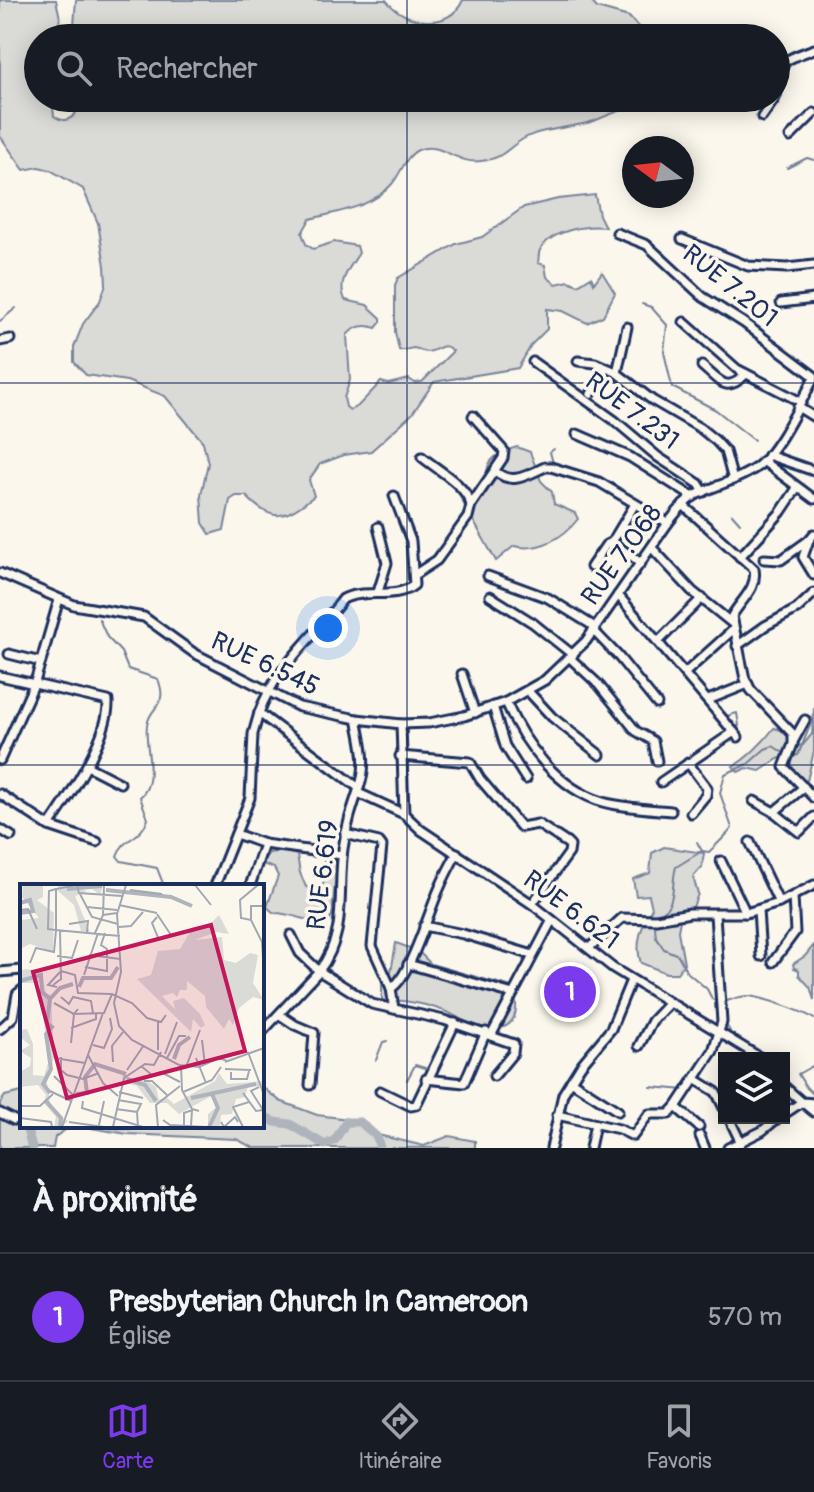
<!DOCTYPE html>
<html lang="fr">
<meta charset="utf-8">
<style>
:root{--surface:#171b24;--page:#242831;--text:#f1f3f6;--muted:#9ea1a6;--line:#363941;--accent:#7c3aed}
body{margin:0;font-family:Pangolin,sans-serif;background:var(--page);color:var(--text)}
.controls{position:absolute;right:24px;bottom:24px;display:grid;overflow:hidden;border-radius:0px;box-shadow:0 4px 20px #0003}
.controls button{width:72px;height:72px;display:grid;place-items:center;padding:0;border:0;border-bottom:2px solid var(--line);background:var(--surface);color:var(--text);font:40px sans-serif}
.compass{position:absolute;left:622px;top:136px;width:72px;height:72px;border-radius:50%;background:var(--surface);box-shadow:0 4px 20px #0003;rotate:285deg}
.you{position:absolute;left:328px;top:628px;width:28px;height:28px;margin:-20px;border:6px solid #fff;border-radius:50%;background:#1a73e8;box-shadow:0 0 0 12px #1a73e833}
.badge{display:grid;place-items:center;width:52px;height:52px;border-radius:50%;background:var(--accent);color:#fff;font-size:26px;font-weight:700}
.pin{position:absolute;translate:-50% -50%;border:4px solid #fff;box-shadow:0 2px 8px #0006}
.list{margin:0;padding:0;list-style:none}
h2{display:flex;justify-content:space-between;align-items:center;height:104px;margin:0;padding:0 32px;font-size:34px}
h2 small{font-size:26px;font-weight:400;color:var(--muted)}
.list li{display:grid;grid-template-columns:52px 1fr auto;gap:24px;align-items:center;box-sizing:border-box;height:128px;padding:0 32px;border-top:2px solid var(--line)}
.list b{display:block;font-size:30px;white-space:nowrap}
.list p{margin:0;font-size:26px;white-space:nowrap;color:var(--muted)}
.list em{font-size:26px;font-style:normal;color:var(--muted)}
.icon{flex:none;width:44px;height:44px;fill:none;stroke:currentColor;stroke-width:2;stroke-linecap:round;stroke-linejoin:round}
.map{position:relative;flex:none;width:814px;height:1148px;overflow:hidden}
.search{position:absolute;background:var(--surface);box-shadow:0 4px 20px #0003;left:24px;right:24px;top:24px;height:88px;display:flex;align-items:center;gap:20px;box-sizing:border-box;padding:0 28px;border-radius:44px;color:var(--muted);font-size:30px}
.sheet{height:232px;background:var(--surface)}
nav{display:flex;justify-content:space-around;align-items:center;box-sizing:border-box;height:112px;border-top:2px solid var(--line);background:var(--surface);font-size:22px;color:var(--muted)}
nav a{display:grid;justify-items:center;gap:4px}
nav .on{color:var(--accent)}
.map>svg:first-child{display:block}
.green{fill:#dadad7;stroke:#7a849a;stroke-width:2}
.lines{fill:none;stroke-linecap:round;stroke-linejoin:round}
.stream{stroke:#747e96;stroke-width:2}
.river{stroke:#afb3bb;stroke-width:9}
.minor-casing{stroke:#1b2f5e;stroke-width:13}
.minor{stroke:#fbf7ec;stroke-width:7}
.grid{fill:none;stroke:#1b2f5e;stroke-width:2;stroke-opacity:0.55}
.labels{text-anchor:middle;dominant-baseline:central;stroke-width:7;stroke-linejoin:round;paint-order:stroke}
.street-label{font-size:26px;fill:#1b2f5e;stroke:#fbf7ec}
.inset-river{fill:none;stroke:#afb3bb;stroke-width:4}
.inset-road{fill:none;stroke:#a1a7b3;stroke-width:2}
.view{fill:#c2185b;fill-opacity:0.15;stroke:#c2185b;stroke-width:4}
.inset-edge{fill:none;stroke:#1b2f5e;stroke-width:4}
</style>
<div class="map">
<svg width="814" height="1148" viewBox="0 0 814 1148">
<rect width="100%" height="100%" fill="#fbf7ec"/>
<filter id="ink" filterUnits="userSpaceOnUse"><feTurbulence type="fractalNoise" baseFrequency=".0125" numOctaves="2"/><feDisplacementMap in="SourceGraphic" scale="16" xChannelSelector="R" yChannelSelector="G"/><feConvolveMatrix kernelMatrix="1 2 1 2 8 2 1 2 1" color-interpolation-filters="sRGB"/></filter>
<g filter="url(#ink)">
<!-- green -->
<g class="green">
<path d="M0 0H56L60 18 55 38H38V98H52L54 116C65 124 74 119 79 107L75 98H633L628 109C615 111 607 116 594 121 573 128 542 128 523 139 506 149 505 158 481 161 456 165 440 140 418 150 405 156 401 174 392 184 371 208 340 211 310 219L302 233 306 244 313 249 334 242 357 246 359 253C349 269 337 281 345 300L367 305 381 318V322L376 328C365 324 355 326 347 335L350 380 344 398 346 407 350 410 358 406 381 382 388 384 409 379 415 383 422 382 453 351C442 340 440 351 427 352 422 352 418 348 413 348 408 349 403 351 399 350L395 332V285L398 278 456 244 482 237 524 207 558 199 595 195 599 215 605 227C586 225 551 230 540 250 538 254 539 258 538 263L545 265 547 277 556 284 569 281 578 285 591 277 594 283 602 272 615 293 603 316 587 323 563 311 547 309V329L532 344 518 368 434 382 412 414 371 451 344 455 320 464 309 480 314 496C285 519 273 524 246 496H236L230 500 224 530 210 534 203 523 201 495 208 463 203 442 165 396 127 381 86 375 74 362V347L83 324 100 301 106 284 105 266 98 223 83 189 50 170 39 167 24 170 0 136Z"/>
<path d="M76 0H386C404 24 449 32 463 0H590L597 8 629 17 641 30 613 33 601 38H73Z"/>
<path d="M517 447 530 452 541 481 552 492 554 504 575 513 578 519C563 538 539 552 514 546L496 561 461 499 477 501C499 478 468 462 517 447Z"/>
<path d="M814 708V751L807 781C791 777 794 765 788 756L778 759 760 771 747 768 738 772 733 766C746 760 765 740 774 728L785 731 797 746 803 745 812 734Z"/>
<path d="M664 847 704 853 702 867 693 877 698 894 693 907 682 910 678 931 684 963 677 973H666L641 963C634 944 642 925 652 908L649 895 636 896 633 879 650 873 652 853Z"/>
<path d="M283 851 297 855 300 873 306 887 319 890 324 882V857L337 862 332 916 327 923C312 924 294 913 274 913L267 907 278 876 274 868 265 865 263 860 269 853Z"/>
<path d="M396 943 418 951 431 964 509 986C520 1001 520 1026 496 1029 478 1031 464 1020 449 1013 428 1004 404 1000 382 1000V975L391 972Z"/>
<path d="M814 945V1000L810 987 799 975V970L794 968 793 964 805 956Z"/>
<path d="M262 1087 280 1101 317 1115 364 1121 378 1135 424 1146 449 1136 475 1141V1148H254L236 1139 127 1134 79 1126H262Z"/>
<path d="M22 1092V1126H71L55 1137 53 1148H0V1103L5 1096Z"/>
</g>
<g class="lines">
<!-- stream -->
<g class="stream">
<path d="M787 168 807 158 814 160"/>
<path d="M642 304 651 307 667 325 664 352 672 387 716 410 754 440"/>
<path d="M0 321 16 308"/>
<path d="M553 463 550 452 554 449"/>
<path d="M732 514 740 523"/>
<path d="M99 619 107 637 121 652 128 669 158 679C169 707 150 705 147 725 144 747 159 781 140 797L148 819C141 840 123 837 117 856L121 861 157 868 164 886"/>
<path d="M282 673 292 678"/>
<path d="M737 713 739 726 730 727 727 716Z"/>
<path d="M790 757 798 755 814 716"/>
<path d="M697 842 702 851"/>
<path d="M716 1002 712 999 707 989 687 972 678 955 664 949 656 937 654 917C679 906 670 887 676 867L702 851 709 852C714 847 730 832 732 828L720 793 725 774 748 764 765 749 773 746 785 754"/>
<path d="M723 1002C731 1000 739 996 748 996 758 996 806 1012 814 1019"/>
<path d="M724 1022 730 1031"/>
<path d="M376 1060 383 1042 387 1041"/>
<path d="M814 1065 798 1074 806 1087 814 1095"/>
<path d="M407 1080 415 1065 428 1069"/>
<path d="M651 1087 685 1090"/>
</g>
<!-- river -->
<g class="river">
<path d="M262 1115 275 1122 290 1124 325 1145 335 1140 346 1122H360L377 1137 380 1148"/>
<path d="M26 1126 32 1148"/>
<path d="M112 1126H137"/>
</g>
<defs>
<g id="minor">
<path d="M776 96C787 57 774 64 814 49"/>
<path d="M762 117 775 98"/>
<path d="M790 137 814 113"/>
<path d="M617 233 647 245 703 297 744 323 814 376"/>
<path d="M682 239 748 266 787 268 814 265"/>
<path d="M781 303 814 299"/>
<path d="M684 322 737 369 801 402"/>
<path d="M627 327 617 373 652 400 700 428 716 441 725 451 733 480"/>
<path d="M0 341 10 339"/>
<path d="M578 361 595 363 616 372"/>
<path d="M533 362 614 420 658 457 699 484 704 492"/>
<path d="M702 366C720 381 726 394 746 374"/>
<path d="M591 394 606 368"/>
<path d="M798 407 814 417"/>
<path d="M577 434 630 457 693 497"/>
<path d="M768 455 814 471"/>
<path d="M422 457C438 470 466 485 471 505"/>
<path d="M763 461 814 499"/>
<path d="M495 471C512 486 527 475 545 467H551L599 482 668 523"/>
<path d="M683 505 754 569C758 588 741 600 732 616L745 679 751 690 793 734V744L784 767 814 798"/>
<path d="M814 534 809 540 803 557 814 575"/>
<path d="M612 542 641 563"/>
<path d="M652 548 692 591 733 624"/>
<path d="M740 557 781 512 797 488"/>
<path d="M764 559 781 560 809 540"/>
<path d="M591 567 606 545 612 542 635 504"/>
<path d="M0 573 74 605 144 617 194 653 299 707 357 719 401 724 429 723 464 716 506 702 545 680 586 641 668 523C676 513 684 502 694 496 715 485 738 481 757 467 778 451 801 402 814 378"/>
<path d="M414 575 437 560 468 517 471 505 503 458 504 451 473 416"/>
<path d="M488 576 548 598 595 627"/>
<path d="M378 592 387 563 378 527"/>
<path d="M618 595 738 737"/>
<path d="M490 596 533 623 573 655"/>
<path d="M593 630 618 656 657 704"/>
<path d="M658 642 702 598"/>
<path d="M737 646 765 626 797 609 814 593"/>
<path d="M9 654 41 662"/>
<path d="M570 658 598 684 636 731 653 741 657 761"/>
<path d="M685 673 734 629"/>
<path d="M462 674 475 713"/>
<path d="M0 676 108 701C110 736 69 797 49 826"/>
<path d="M528 691 552 717 600 755"/>
<path d="M708 700 748 684"/>
<path d="M506 702C524 744 558 789 603 802 625 808 649 809 671 811"/>
<path d="M493 706 505 746 526 779"/>
<path d="M357 719C362 742 368 766 359 788"/>
<path d="M401 724 404 814"/>
<path d="M794 740 805 720"/>
<path d="M400 756 470 762 480 779 521 827 538 824 567 843 570 846 569 853 532 904"/>
<path d="M0 760 35 682 59 599"/>
<path d="M688 763 707 788 706 795 691 813"/>
<path d="M87 766 120 783"/>
<path d="M661 782 734 732"/>
<path d="M804 787 774 812 799 832 814 817"/>
<path d="M358 793 404 814 421 830 532 904 613 968 761 1058"/>
<path d="M0 794 49 826 97 842"/>
<path d="M754 801 774 812"/>
<path d="M0 829 11 836"/>
<path d="M236 834 264 844"/>
<path d="M345 834 379 842 382 846 372 946 391 988 394 1009"/>
<path d="M750 842 779 903"/>
<path d="M721 861 746 913"/>
<path d="M215 886 250 798 253 734 259 713"/>
<path d="M250 886 264 844 342 855"/>
<path d="M758 910 761 956"/>
<path d="M424 926 463 934 533 955"/>
<path d="M291 935 300 953 319 971C348 933 337 894 343 849 346 827 352 809 359 788L259 713C275 668 314 637 343 599 363 588 396 600 414 585L411 541 394 496"/>
<path d="M589 948 622 918 656 919 690 913H746L779 903 814 885"/>
<path d="M773 962 795 932 793 897"/>
<path d="M408 964 513 994"/>
<path d="M0 972 22 970"/>
<path d="M391 988C409 980 430 908 440 887 445 875 451 864 457 853"/>
<path d="M280 1015 295 1025 314 1033 310 1085"/>
<path d="M0 1029 13 1017 17 994 22 990"/>
<path d="M262 1032 319 971 372 1004 444 1020 514 1044 513 1053 494 1076"/>
<path d="M492 1034 552 920"/>
<path d="M639 1046 652 1021 669 1003"/>
<path d="M426 1079 464 1083 486 1032"/>
<path d="M695 1079 716 1092 724 1108"/>
<path d="M571 1081 618 1111"/>
<path d="M784 1086 802 1102 814 1103"/>
<path d="M380 1091 411 1106 416 1105 455 1023"/>
<path d="M676 1107 699 1127"/>
<path d="M0 1113 14 1120"/>
<path d="M784 1114 802 1102 814 1112"/>
<path d="M557 1115 619 1129 633 1136 649 1114H669L676 1107 713 1051 722 1022 715 914"/>
<path d="M729 1118 741 1143"/>
<path d="M700 1136 705 1148"/>
<path d="M551 1148 563 1094 581 1065 611 1029 631 980"/>
<path d="M590 1148 595 1124"/>
<path d="M728 1148 762 1131 778 1118"/>
</g>
</defs>
<!-- minor casing -->
<use href="#minor" class="minor-casing"/>
<!-- minor -->
<use href="#minor" class="minor"/>
</g>
</g>
<!-- grid -->
<path class="grid" d="M407 0V38M407 98V1148M0 383H814M0 765H814"/>
<g class="labels">
<!-- street labels -->
<g class="street-label">
<text transform="translate(730 286) rotate(39)">RUE 7.201</text>
<text transform="translate(632 411) rotate(37)">RUE 7.231</text>
<text transform="translate(622 555) rotate(-54)">RUE 7.068</text>
<text transform="translate(265 664) rotate(25)">RUE 6.545</text>
<text transform="translate(323 875) rotate(-83)">RUE 6.619</text>
<text transform="translate(571 910) rotate(37)">RUE 6.621</text>
</g>
</g>
<!-- overview -->
<g transform="translate(20 884)">
<rect width="244" height="244" fill="#fbf7ec"/>
<path d="M3 1H23V13L17 16 34 29 33 68 10 60 0 65V36L19 34 2 13ZM39 1 67 7 83 1 80 11 72 5 55 12 70 48 61 47 54 21 37 6ZM199 31 209 50 196 48 175 56 202 53 204 76 216 79 230 69 238 71 233 99 244 116 233 113 219 124 213 141 209 135 204 145 186 123 185 112 167 97V106H160L157 113 153 109 142 112 155 125 153 117 164 114 180 130 185 141 181 144 173 135 171 148 117 95 131 91 138 67 160 65 173 43 188 42ZM5 85 21 87 26 109 31 111 34 173 27 198 31 225 48 237 42 243H34L36 233 24 219 26 211 18 201 0 203V188L10 182 11 174 0 167 10 161 0 153V146L7 145 13 160V191L24 192 28 179 20 99H0V87ZM102 187 111 197 124 194 136 203 139 216 146 213 154 220 195 197 199 189 207 200 244 197V202H228L225 213 216 215 212 230 201 231 200 243H188V230L198 222 193 211 159 230 147 219H130L117 202 103 198Z" fill="#dadad7"/>
<path class="inset-river" d="M47 5 82 2M86 6 151 13 172 22M0 19 10 16 13 27 0 29M0 97 21 91 22 108 30 115 27 139 32 143 26 150 31 185 23 200 30 209M59 103 63 94H91L98 83M30 115 40 104 53 100M154 175 159 161 170 153M107 195 125 201 136 217M56 210 67 209 65 193 75 180 106 190M171 214 236 200M25 216 41 234 40 243M189 243 198 224 192 210"/>
<path class="inset-road" d="M57 1 36 5V46L100 52M57 1 59 9 102 12M106 1 97 30 101 88 94 119 99 142 112 156 159 181 179 183 199 174 207 177M175 1 191 21M110 6 142 10M60 10 72 33 98 40M99 21 137 29M244 22H231V36L242 58 244 90M67 23 97 26M0 26 8 25 17 45M137 30 151 51M83 31 84 1M137 33 132 39 139 56M231 36 221 34 220 16 238 1M49 40 68 37 67 48M99 43 111 42 123 28M75 49 83 31 97 29M69 71 100 75M37 72 52 74 58 56M10 79 16 64 34 68 36 46 28 45 29 7 36 5M65 83 87 87V65L81 61 85 49M41 87 55 91 58 109 91 110M64 91 78 49M33 101 41 95 40 46M37 103 28 101 40 88M41 113 49 120 53 113 71 117 73 129M34 119 54 130 51 159M58 125 54 130 84 129 92 110 112 119 127 134 141 138 146 131M51 144 76 135V129M182 156 185 181M73 161 84 164 92 145 90 134M138 166V137M228 168 244 211M145 170 157 138M68 171 83 199 98 212M41 173V186L47 191 63 195 79 189M35 174 65 179M147 174 159 152H166M176 174 186 199M93 178 92 162 103 148M205 178 244 164M161 181 162 206 172 225 179 227M121 182 132 191 141 188 160 198M166 183 180 146M205 185 231 186M107 186 124 161M211 188V195H227L229 187M124 197H132L147 211M239 203 231 207 243 226M30 207 51 217 53 211 34 192M99 208 123 214M163 208 192 196 201 183M223 209 236 227 243 226M98 216 121 220 117 228M63 217 62 224 123 243M0 222H20L33 210M96 225 117 228 118 243M0 234 31 238 32 243M143 236 150 241 186 243M49 238 84 243M201 238 204 243 215 233 218 238M79 241 84 217M164 242V229L172 226 171 242M42 243 83 129M93 243 104 194 125 180 134 181 141 168M138 243 136 221 160 202M223 243 213 223 229 218"/>
<path class="view" d="M191 41 225 167 47 214 13 88Z"/>
<rect width="244" height="244" class="inset-edge"/>
</g>
</svg>
<div class="controls">
<button><svg class="icon" aria-label="layers" viewBox="0 0 24 24"><path d="M12 4l9 5-9 5-9-5zM3 14l9 5 9-5"/></svg></button>
</div>
<svg class="compass" viewBox="-18 -18 36 36"><path d="M0-13l5 13h-10z" fill="#e53935"/><path d="M0 13l5-13h-10z" fill="#9ea1a6"/></svg>
<div class="you"></div>
<div class="pin badge" style="left:570px;top:992px">1</div>
<div class="search"><svg class="icon" aria-label="search" viewBox="0 0 24 24"><circle cx="10" cy="10" r="6"/><path d="M15 15l6 6"/></svg>Rechercher</div>
</div>
<section class="sheet">
<h2>À proximité<small></small></h2>
<ul class="list">
<li><span class="badge">1</span><div><b>Presbyterian Church In Cameroon</b><p>Église</p></div><em>570 m</em></li>
</ul>
</section>
<nav>
<a class="on"><svg class="icon" aria-label="map" viewBox="0 0 24 24"><path d="M3 6l6-2 6 2 6-2v14l-6 2-6-2-6 2zM9 4v14M15 6v14"/></svg>Carte</a>
<a><svg class="icon" aria-label="directions" viewBox="0 0 24 24"><path d="M12 3l9 9-9 9-9-9zM9 14v-3h6M13 9l2 2-2 2"/></svg>Itinéraire</a>
<a><svg class="icon" aria-label="saved" viewBox="0 0 24 24"><path d="M7 4h10v16l-5-4-5 4z"/></svg>Favoris</a>
</nav>
